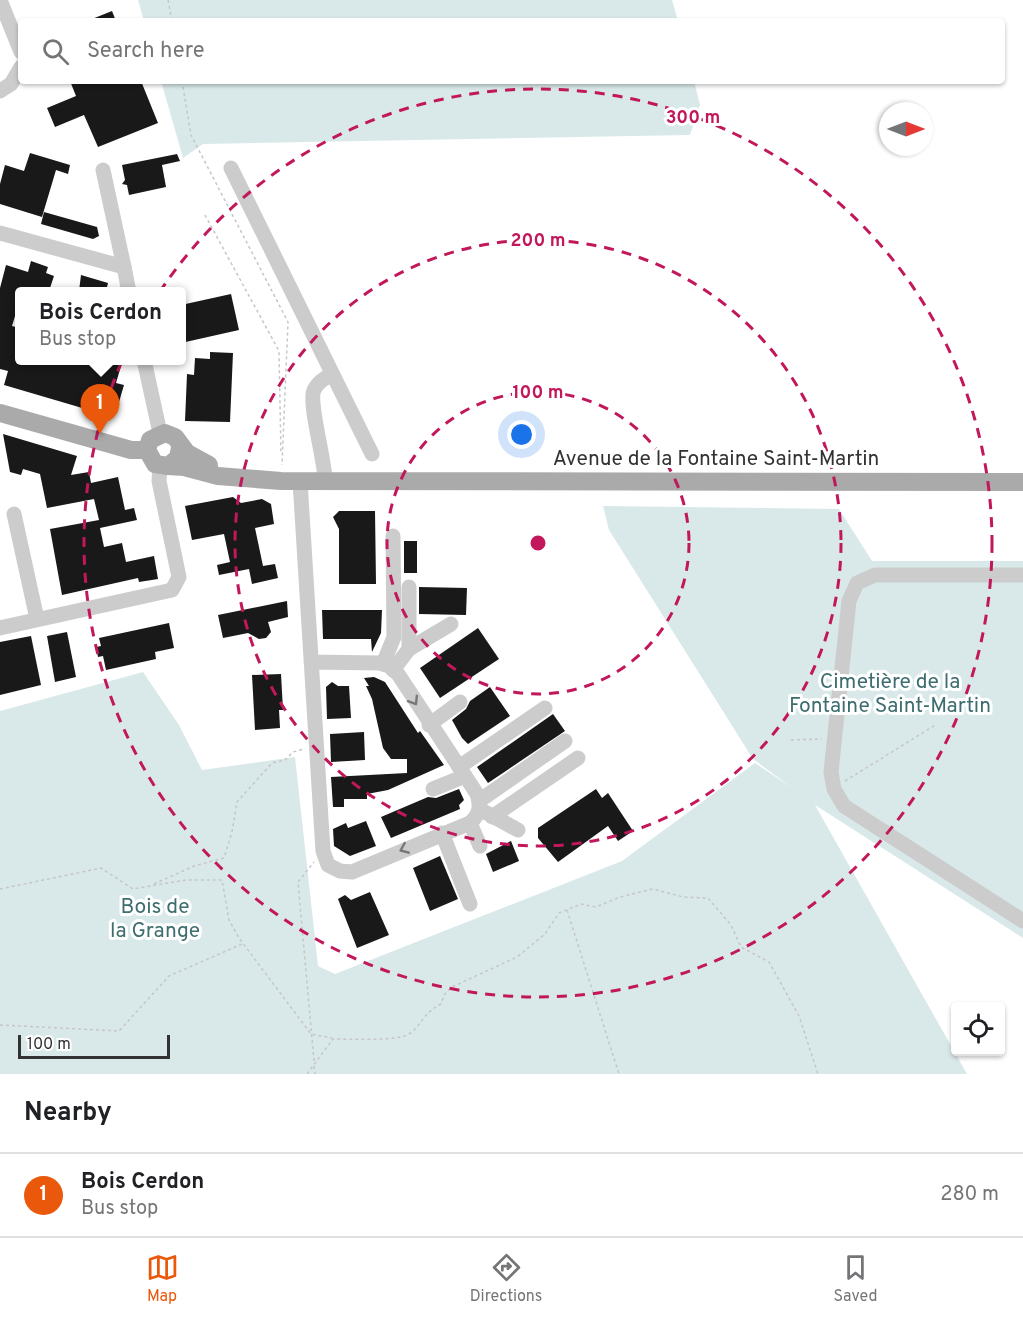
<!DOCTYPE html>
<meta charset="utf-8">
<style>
:root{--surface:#fff;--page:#f6f6f6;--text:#202124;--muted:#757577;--line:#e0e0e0;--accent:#ea580c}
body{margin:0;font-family:Overpass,sans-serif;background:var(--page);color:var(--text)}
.controls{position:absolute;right:18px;bottom:18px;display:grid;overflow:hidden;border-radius:6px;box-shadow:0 2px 4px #0004}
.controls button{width:54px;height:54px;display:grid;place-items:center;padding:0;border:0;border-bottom:2px solid var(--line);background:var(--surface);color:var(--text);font:30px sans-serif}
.compass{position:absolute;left:879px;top:102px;width:54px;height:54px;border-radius:50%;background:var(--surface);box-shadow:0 2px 4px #0004;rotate:90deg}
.scale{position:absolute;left:18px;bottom:15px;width:152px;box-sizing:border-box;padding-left:6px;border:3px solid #323232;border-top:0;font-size:16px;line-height:21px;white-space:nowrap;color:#323232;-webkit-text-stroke:4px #fff;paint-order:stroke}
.you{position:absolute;left:522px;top:435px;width:21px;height:21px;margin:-15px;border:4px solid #fff;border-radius:50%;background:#1a73e8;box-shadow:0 0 0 9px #1a73e833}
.badge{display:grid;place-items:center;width:39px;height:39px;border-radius:50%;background:var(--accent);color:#fff;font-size:20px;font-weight:700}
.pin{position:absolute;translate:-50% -50px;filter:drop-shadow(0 2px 3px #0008)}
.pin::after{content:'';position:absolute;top:32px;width:21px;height:18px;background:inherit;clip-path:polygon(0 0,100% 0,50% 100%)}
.popup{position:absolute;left:15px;top:287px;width:171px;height:78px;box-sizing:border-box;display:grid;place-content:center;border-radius:6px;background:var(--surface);filter:drop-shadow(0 2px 4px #0005);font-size:20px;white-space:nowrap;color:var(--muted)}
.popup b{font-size:22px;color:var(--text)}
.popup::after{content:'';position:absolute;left:50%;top:100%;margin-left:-12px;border:12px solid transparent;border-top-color:var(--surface)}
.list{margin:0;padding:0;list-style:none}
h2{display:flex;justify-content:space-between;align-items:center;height:78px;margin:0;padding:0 24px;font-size:26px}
h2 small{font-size:20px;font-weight:400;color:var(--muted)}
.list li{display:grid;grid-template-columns:39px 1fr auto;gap:18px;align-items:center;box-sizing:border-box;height:84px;padding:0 24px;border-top:2px solid var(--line)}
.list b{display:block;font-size:22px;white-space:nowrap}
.list p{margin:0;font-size:20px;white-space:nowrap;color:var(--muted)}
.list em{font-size:20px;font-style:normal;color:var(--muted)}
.icon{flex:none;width:33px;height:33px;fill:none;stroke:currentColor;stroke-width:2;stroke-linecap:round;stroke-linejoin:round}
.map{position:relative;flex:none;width:1023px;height:1074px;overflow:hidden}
.search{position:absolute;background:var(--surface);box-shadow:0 2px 4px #0004;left:18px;right:18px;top:18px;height:66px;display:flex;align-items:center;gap:15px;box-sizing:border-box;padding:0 21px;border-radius:6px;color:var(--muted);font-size:22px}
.sheet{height:162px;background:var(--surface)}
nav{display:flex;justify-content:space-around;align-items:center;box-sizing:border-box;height:84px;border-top:2px solid var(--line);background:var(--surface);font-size:16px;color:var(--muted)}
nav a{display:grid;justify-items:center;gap:3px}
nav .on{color:var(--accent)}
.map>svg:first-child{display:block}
.green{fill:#d9e9e9}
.building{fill:#191919}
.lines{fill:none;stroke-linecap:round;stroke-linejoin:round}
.path{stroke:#c6c6c6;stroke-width:1.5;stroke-dasharray:3 3;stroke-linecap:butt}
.minor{stroke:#ccc;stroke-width:15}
.major{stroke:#aaa;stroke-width:18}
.oneway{stroke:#777}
.ring{fill:none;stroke:#c2185b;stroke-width:3;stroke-dasharray:10 8}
.labels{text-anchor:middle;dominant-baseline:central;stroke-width:6;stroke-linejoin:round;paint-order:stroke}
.street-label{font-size:21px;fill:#323232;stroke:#fff}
.park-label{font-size:21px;fill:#3d6d6f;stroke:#fff}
.centre{fill:#c2185b;stroke:#fff;stroke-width:3}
.ring-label{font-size:18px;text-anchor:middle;font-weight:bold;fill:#c2185b;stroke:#fff;stroke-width:6;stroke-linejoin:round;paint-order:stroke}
</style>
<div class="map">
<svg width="1023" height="1074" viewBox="0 0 1023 1074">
<rect width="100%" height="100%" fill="#fff"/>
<!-- green -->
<g class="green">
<path d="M138 0H672L678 21H144Z"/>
<path d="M161 81H694L700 105 690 135 203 144 183 158Z"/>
<path d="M603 506 839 509 872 561H1023V938L815 805 967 1074H0V711L143 672 179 725 202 770 295 757 318 966 335 974 622 861 755 763 791 787 753 759 609 530Z"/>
</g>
<!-- building -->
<g class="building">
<path d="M112 11 116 21H87Z"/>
<path d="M70 81H141L158 123 98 147 84 115 55 127 47 108 76 96Z"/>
<path d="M30 153 70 165 68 174 56 170 42 217 0 204V184L5 165 24 171Z"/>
<path d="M177 154 180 161 162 165 166 187 129 195 127 185 122 184 125 180 122 165Z"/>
<path d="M44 212 97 227 99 236 93 239 41 224Z"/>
<path d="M31 261 48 267 46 273 54 276 49 291H19V303L12 326 19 328V360H102L121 366 116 383 124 385 119 402 116 401 112 412 106 415 4 385 8 371 0 369V288L6 265 28 272Z"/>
<path d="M81 275 108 283 106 291H79Z"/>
<path d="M231 294 239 330 181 343V305Z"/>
<path d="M210 352 233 353 230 422 185 421 187 374 194 375 195 358 210 359Z"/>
<path d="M3 434 77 456 71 475 89 472 91 483 118 477 125 510 134 508 137 520 100 528 104 547 122 543 126 562 154 556 158 579 139 582 138 578 62 595 50 529 99 520 94 499 47 508 40 474 23 469 21 475 10 472Z"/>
<path d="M233 497 241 503 262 499 271 504 274 524 255 528 263 566 275 564 278 578 252 584 249 569 219 575 217 565 230 562 224 534 192 540 185 506Z"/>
<path d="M339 511H375L376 584H339V529L333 517Z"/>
<rect x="404" y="541" width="13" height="32"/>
<path d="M419 587 467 588 466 615 419 614Z"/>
<path d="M287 601 288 617 268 622 271 632 266 638 259 639 248 633 223 638 218 615Z"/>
<path d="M322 610H382L381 633 372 652 371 639H323Z"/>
<path d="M169 623 174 648 155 652 156 659 106 670 103 656 98 657 96 647 101 646 99 638Z"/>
<path d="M478 628 499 659 440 698 420 668Z"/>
<path d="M67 632 76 677 55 682 47 636Z"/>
<path d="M31 636 41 685 0 695V642Z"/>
<path d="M281 674 283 710H279L280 728 255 730 252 675Z"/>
<path d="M374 677 385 682 418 733 420 731 444 765 388 790 367 794V799H344V807H333L331 777 407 773V759H391L383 748 372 699 366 686H369L364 678Z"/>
<path d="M332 682 338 686H349L351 718 327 719 326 687Z"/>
<path d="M490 687 510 716 468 744 462 738 452 720 466 709 470 701Z"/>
<path d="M553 714 565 731 488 783 477 767Z"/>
<path d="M364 732 365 760 331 762 330 734Z"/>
<path d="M459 789 464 800 459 805 460 809 391 838 381 817 428 797 436 798Z"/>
<path d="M596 789 602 798 608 793 633 831 618 841 608 826 558 862 538 838V828Z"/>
<path d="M366 821 376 846 350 856 334 846 333 829 346 823 348 828Z"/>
<path d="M511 841 519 861 493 872 486 854Z"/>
<path d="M440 856 458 899 430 911 413 868Z"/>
<path d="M370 892 389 935 357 948 338 899 345 895 351 900Z"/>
</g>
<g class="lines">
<!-- path -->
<g class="path">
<path d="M168 0 172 21"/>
<path d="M182 81 191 135 288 322 282 465"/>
<path d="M205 215 279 351 281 454"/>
<path d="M791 740 822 739"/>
<path d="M845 781 937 724"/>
<path d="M154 884 194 866 224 858 232 832 237 802 272 763 285 760 293 752 304 749"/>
<path d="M0 889 101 868 133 889 186 880H222L229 920 239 938 311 1034 332 1038"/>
<path d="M567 910 619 1074"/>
<path d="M0 1025 119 1031 169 976 242 944"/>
<path d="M314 1061 298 882 314 862"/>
<path d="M314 1066 315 1074"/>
<path d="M307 1074 333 1039C348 1039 396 1041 407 1035 421 1028 421 1014 441 1004L444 995 452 987 517 957 545 934 559 913 581 904 596 907 620 897 653 889 683 897 708 898 731 925 741 947 769 962 799 1016 818 1074"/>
</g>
<!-- minor -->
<g class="minor">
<path d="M0 0 21 52"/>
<path d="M0 91 11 84 21 67"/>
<path d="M231 168 372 454"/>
<path d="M0 233 124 267 103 170"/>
<path d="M124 267 129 292"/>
<path d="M144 360 160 433"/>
<path d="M325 480C325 460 308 402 314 390 318 382 325 378 332 374"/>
<path d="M300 481 323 851 328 865 340 871 352 872 470 823C480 814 481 806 477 794L398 674 389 666 380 663 311 662"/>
<path d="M14 514 37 619"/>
<path d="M1023 575H875L857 583 849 601 831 772 834 789 844 806 1023 921"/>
<path d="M0 628 172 590 179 577 159 481 160 466"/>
<path d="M409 649 451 624"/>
<path d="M383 664 394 637 393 536"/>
<path d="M393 670 409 649V587"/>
<path d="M429 725 460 702"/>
<path d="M459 767 545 708"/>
<path d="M433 789 465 776"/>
<path d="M479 801 565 741"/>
<path d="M485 812 518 830"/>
<path d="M492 817 578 758"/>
<path d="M470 823 480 846"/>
<path d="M442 833 470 904"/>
</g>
<!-- major -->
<g class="major">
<path d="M0 413 131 450H147"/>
<path d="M180 447 178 458 168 466 155 464 147 450 150 440 165 433 175 437 187 453 209 465"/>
<path d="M168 466 184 467 218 476 281 481 1023 482"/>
</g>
</g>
<!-- one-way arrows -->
<defs><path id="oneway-chevron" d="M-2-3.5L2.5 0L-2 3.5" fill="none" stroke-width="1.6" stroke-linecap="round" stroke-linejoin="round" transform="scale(1.5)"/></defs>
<g class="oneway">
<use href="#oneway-chevron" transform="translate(414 701) rotate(58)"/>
<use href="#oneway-chevron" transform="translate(404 849) rotate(157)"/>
</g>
<!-- distance rings -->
<g class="ring">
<circle cx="538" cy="543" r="151"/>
<circle cx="538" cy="543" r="303"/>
<circle cx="538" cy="543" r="454"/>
</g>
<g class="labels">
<!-- street labels -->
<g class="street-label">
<text x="716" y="459">Avenue de la Fontaine Saint-Martin</text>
</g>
<!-- park labels -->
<g class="park-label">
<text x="890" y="682">Cimetière de la<tspan x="890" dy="24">Fontaine Saint-Martin</tspan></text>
<text x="155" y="907">Bois de<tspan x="155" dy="24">la Grange</tspan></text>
</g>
</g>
<circle cx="538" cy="543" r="9" class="centre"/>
<g class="ring-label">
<text x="693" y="123">300 m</text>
<text x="538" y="246">200 m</text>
<text x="538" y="398">100 m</text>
</g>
</svg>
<div class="controls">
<button><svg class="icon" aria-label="locate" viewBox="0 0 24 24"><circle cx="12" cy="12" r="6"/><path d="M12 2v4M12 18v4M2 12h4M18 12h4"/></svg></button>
</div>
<svg class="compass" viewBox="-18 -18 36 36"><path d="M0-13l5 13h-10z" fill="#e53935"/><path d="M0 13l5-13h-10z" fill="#757577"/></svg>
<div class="scale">100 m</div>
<div class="you"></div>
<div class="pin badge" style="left:100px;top:434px">1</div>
<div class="popup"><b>Bois Cerdon</b>Bus stop</div>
<div class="search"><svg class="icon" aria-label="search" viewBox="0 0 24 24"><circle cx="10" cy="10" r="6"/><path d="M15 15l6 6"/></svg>Search here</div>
</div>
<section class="sheet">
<h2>Nearby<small></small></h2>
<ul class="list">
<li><span class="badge">1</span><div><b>Bois Cerdon</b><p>Bus stop</p></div><em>280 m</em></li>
</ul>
</section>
<nav>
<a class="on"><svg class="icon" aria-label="map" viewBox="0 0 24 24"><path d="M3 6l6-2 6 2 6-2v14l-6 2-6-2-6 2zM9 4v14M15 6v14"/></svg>Map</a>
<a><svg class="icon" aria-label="directions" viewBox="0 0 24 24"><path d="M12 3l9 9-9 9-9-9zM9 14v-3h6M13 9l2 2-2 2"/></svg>Directions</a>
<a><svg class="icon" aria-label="saved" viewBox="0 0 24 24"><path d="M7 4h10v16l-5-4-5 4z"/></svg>Saved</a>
</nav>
